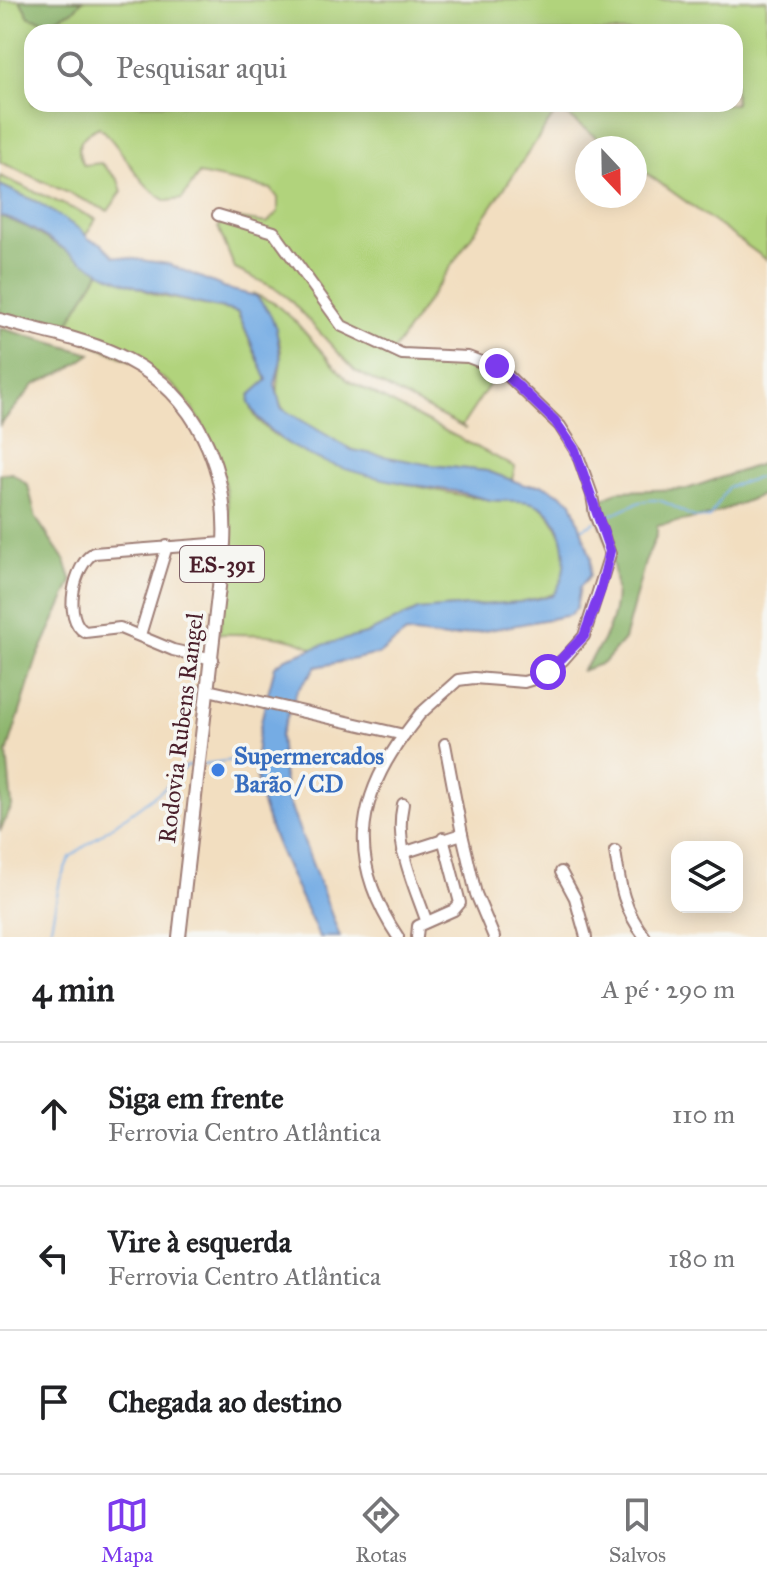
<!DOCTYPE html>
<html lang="pt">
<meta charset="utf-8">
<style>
:root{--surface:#fff;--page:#f2f2f2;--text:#202124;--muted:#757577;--line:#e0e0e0;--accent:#7c3aed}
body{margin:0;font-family:"IM FELL Great Primer",serif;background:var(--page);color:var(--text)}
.controls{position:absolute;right:24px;bottom:24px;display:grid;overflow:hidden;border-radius:16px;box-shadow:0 4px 20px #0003}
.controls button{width:72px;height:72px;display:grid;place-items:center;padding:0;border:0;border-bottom:2px solid var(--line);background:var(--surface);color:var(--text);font:40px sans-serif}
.compass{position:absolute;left:575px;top:136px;width:72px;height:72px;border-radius:50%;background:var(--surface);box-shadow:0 4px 20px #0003;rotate:158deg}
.stop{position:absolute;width:24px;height:24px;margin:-18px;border:6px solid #7c3aed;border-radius:50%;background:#fff}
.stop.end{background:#7c3aed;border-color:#fff;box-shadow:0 2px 8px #0008}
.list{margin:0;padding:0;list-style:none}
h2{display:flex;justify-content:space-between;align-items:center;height:104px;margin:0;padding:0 32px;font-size:34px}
h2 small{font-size:26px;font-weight:400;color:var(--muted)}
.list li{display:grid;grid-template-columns:52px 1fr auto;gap:24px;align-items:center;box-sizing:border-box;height:144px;padding:0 32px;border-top:2px solid var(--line)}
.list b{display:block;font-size:30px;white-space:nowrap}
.list p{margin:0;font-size:26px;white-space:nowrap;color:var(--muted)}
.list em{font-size:26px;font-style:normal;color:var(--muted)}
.icon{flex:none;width:44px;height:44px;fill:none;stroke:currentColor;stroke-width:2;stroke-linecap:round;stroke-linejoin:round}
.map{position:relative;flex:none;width:767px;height:937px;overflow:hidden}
.search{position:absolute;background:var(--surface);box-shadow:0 4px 20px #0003;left:24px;right:24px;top:24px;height:88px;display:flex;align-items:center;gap:20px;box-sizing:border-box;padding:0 28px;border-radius:24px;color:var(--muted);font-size:30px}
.sheet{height:536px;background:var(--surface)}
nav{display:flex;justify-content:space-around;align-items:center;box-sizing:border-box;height:112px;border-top:2px solid var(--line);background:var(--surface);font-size:22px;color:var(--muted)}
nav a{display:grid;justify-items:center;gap:4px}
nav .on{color:var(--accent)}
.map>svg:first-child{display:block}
.green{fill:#b1d37c;stroke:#7e7954;stroke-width:2;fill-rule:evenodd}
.forest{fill:#8cb56c;stroke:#6b6a4c;stroke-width:2}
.water{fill:#75ace4;stroke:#606688;stroke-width:2}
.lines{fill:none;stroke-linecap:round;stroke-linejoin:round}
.stream{stroke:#75ace4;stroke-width:2}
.minor-casing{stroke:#9e7e76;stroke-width:14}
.major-casing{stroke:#9e7e76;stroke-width:16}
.minor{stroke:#fff;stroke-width:10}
.major{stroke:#fff;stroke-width:12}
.route{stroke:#7c3aed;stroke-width:10}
.shop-dot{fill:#3f7fe0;stroke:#f6f6f2;stroke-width:3}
.labels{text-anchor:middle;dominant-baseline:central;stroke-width:7;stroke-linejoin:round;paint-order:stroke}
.shield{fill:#f6f6f2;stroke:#7e6067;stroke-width:2}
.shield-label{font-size:22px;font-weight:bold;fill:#4a1f2b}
.street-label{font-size:24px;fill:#4a1f2b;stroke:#f6f6f2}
.shop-label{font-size:24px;font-weight:bold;fill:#366cbe;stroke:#f6f6f2;text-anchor:start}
</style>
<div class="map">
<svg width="767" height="937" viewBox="0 0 767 937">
<rect width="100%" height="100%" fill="#f6f6f2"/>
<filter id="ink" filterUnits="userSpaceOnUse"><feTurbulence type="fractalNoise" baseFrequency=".0125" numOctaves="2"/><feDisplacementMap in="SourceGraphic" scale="16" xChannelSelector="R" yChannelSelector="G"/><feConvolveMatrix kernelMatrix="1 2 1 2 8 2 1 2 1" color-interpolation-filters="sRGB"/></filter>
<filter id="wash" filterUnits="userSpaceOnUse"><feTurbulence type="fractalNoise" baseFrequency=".006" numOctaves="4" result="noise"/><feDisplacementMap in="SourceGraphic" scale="32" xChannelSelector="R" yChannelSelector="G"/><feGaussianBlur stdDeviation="1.8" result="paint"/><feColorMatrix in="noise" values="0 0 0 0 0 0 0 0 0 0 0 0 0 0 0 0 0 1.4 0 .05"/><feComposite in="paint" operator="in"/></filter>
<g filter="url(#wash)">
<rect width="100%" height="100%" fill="#f2dec0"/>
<!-- green -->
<g class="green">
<path d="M0 0H20L29 16 74 10 82 0H767V260L635 165V148H611L558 109 390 356 391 359 455 362 495 376 462 426 466 429 355 371 289 299 273 287 235 269 218 227 226 217 267 223 278 212V198L271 189 199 174 182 199 167 201C136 185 125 149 99 127 81 135 73 147 84 165L101 163 118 180 122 191 108 211 0 162ZM32 32H735V104H32Z"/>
<path d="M0 176 96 219 85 236 37 202 0 185Z"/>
<path d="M100 271 156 295 237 312 267 380 250 395C243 459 445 493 491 500 505 502 521 499 534 503 552 510 567 542 567 560 567 569 559 586 555 594L520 602 418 610 366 634 315 649C285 632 253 634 219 634 230 557 242 483 196 414 188 403 180 390 168 382 140 361 95 347 63 332Z"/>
<path d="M252 293 274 303 294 320 347 380 515 467 512 480 487 471 430 465 356 452 286 412C271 397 281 376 281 357 282 340 266 303 252 293Z"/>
</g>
<!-- forest -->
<g class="forest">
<path d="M20 0H82L74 10 49 22 29 17Z"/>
<path d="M0 216 27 227 100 271 63 332 0 316Z"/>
<path d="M0 328 91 354 69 369 34 385 0 425Z"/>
<path d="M767 462V493L711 515 657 526V534L645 562 624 640 604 663 581 671C632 615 619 568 593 505L618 491 687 489Z"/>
<path d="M12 473 28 485 36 518 65 561 72 582 37 658 7 753 12 806 0 831V474Z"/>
</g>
<!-- water -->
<path class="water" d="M0 185 37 202 81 230 89 239 101 243 114 256 168 264 231 290 256 296 268 310 276 328 281 360 275 384 281 408 352 450 430 465 487 471 525 485H543L564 496 572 502 591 558 590 575 580 587 576 609 570 615 447 638 406 633 379 654 316 667 297 691 280 736 285 792 340 937H319C300 893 257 816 256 769 255 734 267 699 275 666L286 658 326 644 366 634 418 610 520 602 552 596C574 573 567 512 532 503 519 499 503 502 490 500 478 498 466 493 454 491 392 482 280 466 249 403L250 395 267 380 238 312C194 302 150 295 108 275 71 258 39 226 0 216Z"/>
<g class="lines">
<!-- stream -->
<g class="stream">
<path d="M760 477 767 485"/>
<path d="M601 520C617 513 642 496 661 501 678 506 690 521 709 518L728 487 767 475"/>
<path d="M583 528 595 522"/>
<path d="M203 764 256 757"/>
<path d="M49 937 60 880 70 857 165 788 186 766 193 765"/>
</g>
</g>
</g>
<g filter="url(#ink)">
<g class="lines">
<defs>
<g id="minor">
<path d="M218 215 274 232 342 326 402 354 468 357 502 370 560 426 577 453 592 495 595 514 610 554 584 636 563 660 537 678 524 682 474 678 458 680 420 714 404 735"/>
<path d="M140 635 167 546"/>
<path d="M213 659 173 650 120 628 85 632C62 619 74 564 94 553L224 543"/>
<path d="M208 690 404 735C353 804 350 865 398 937"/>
<path d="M445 744 462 834"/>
<path d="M403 804C394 845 413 882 426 920"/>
<path d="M615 851C620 884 623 909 645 937"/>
<path d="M403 853 462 834 476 894 494 937"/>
<path d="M561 872 575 898 586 937"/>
<path d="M417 937 418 926 454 910 460 903 443 838"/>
</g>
<path id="major" d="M0 320C42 332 89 339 128 360 197 396 228 468 224 543L179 937"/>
</defs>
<!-- minor casing -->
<use href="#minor" class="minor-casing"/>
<!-- major casing -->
<use href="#major" class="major-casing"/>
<!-- minor -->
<use href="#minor" class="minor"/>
<!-- major -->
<use href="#major" class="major"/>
</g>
</g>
<g class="lines" filter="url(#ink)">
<!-- route -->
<path class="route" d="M497 366 555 421 575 450 610 551 601 589 584 636 548 672"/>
</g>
<!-- markers -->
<circle class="shop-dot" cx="218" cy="770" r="8"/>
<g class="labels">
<!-- shield labels -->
<rect class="shield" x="180" y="546" width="84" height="36" rx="6"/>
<g class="shield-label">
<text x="222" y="564">ES-391</text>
</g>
<!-- street labels -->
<g class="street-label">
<text transform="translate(181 728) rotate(-83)">Rodovia Rubens Rangel</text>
</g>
<!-- shop labels -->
<g class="shop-label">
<text x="234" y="756">Supermercados<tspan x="234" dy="28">Barão / CD</tspan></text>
</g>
</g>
</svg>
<div class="controls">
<button><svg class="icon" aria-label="layers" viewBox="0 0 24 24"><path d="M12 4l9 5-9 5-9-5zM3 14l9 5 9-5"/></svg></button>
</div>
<svg class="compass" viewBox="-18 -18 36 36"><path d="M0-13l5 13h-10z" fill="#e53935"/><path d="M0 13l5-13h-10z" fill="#757577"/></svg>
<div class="stop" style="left:548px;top:672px"></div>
<div class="stop end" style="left:497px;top:366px"></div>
<div class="search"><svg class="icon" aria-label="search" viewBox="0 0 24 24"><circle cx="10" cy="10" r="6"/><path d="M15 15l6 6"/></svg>Pesquisar aqui</div>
</div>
<section class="sheet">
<h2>4 min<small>A pé · 290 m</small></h2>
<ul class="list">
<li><svg class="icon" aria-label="ahead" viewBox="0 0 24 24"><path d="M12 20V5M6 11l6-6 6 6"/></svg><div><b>Siga em frente</b><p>Ferrovia Centro Atlântica</p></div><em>110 m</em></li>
<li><svg class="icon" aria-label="left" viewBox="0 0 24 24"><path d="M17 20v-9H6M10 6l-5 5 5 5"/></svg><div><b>Vire à esquerda</b><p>Ferrovia Centro Atlântica</p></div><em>180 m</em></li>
<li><svg class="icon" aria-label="arrive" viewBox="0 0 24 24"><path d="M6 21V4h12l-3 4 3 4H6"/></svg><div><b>Chegada ao destino</b></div></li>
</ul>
</section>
<nav>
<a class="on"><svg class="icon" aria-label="map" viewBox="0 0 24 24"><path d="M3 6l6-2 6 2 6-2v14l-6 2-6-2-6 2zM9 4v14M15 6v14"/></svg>Mapa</a>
<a><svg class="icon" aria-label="directions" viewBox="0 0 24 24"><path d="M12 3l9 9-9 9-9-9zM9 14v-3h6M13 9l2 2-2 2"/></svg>Rotas</a>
<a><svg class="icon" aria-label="saved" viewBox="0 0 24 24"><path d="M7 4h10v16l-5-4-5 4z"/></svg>Salvos</a>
</nav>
